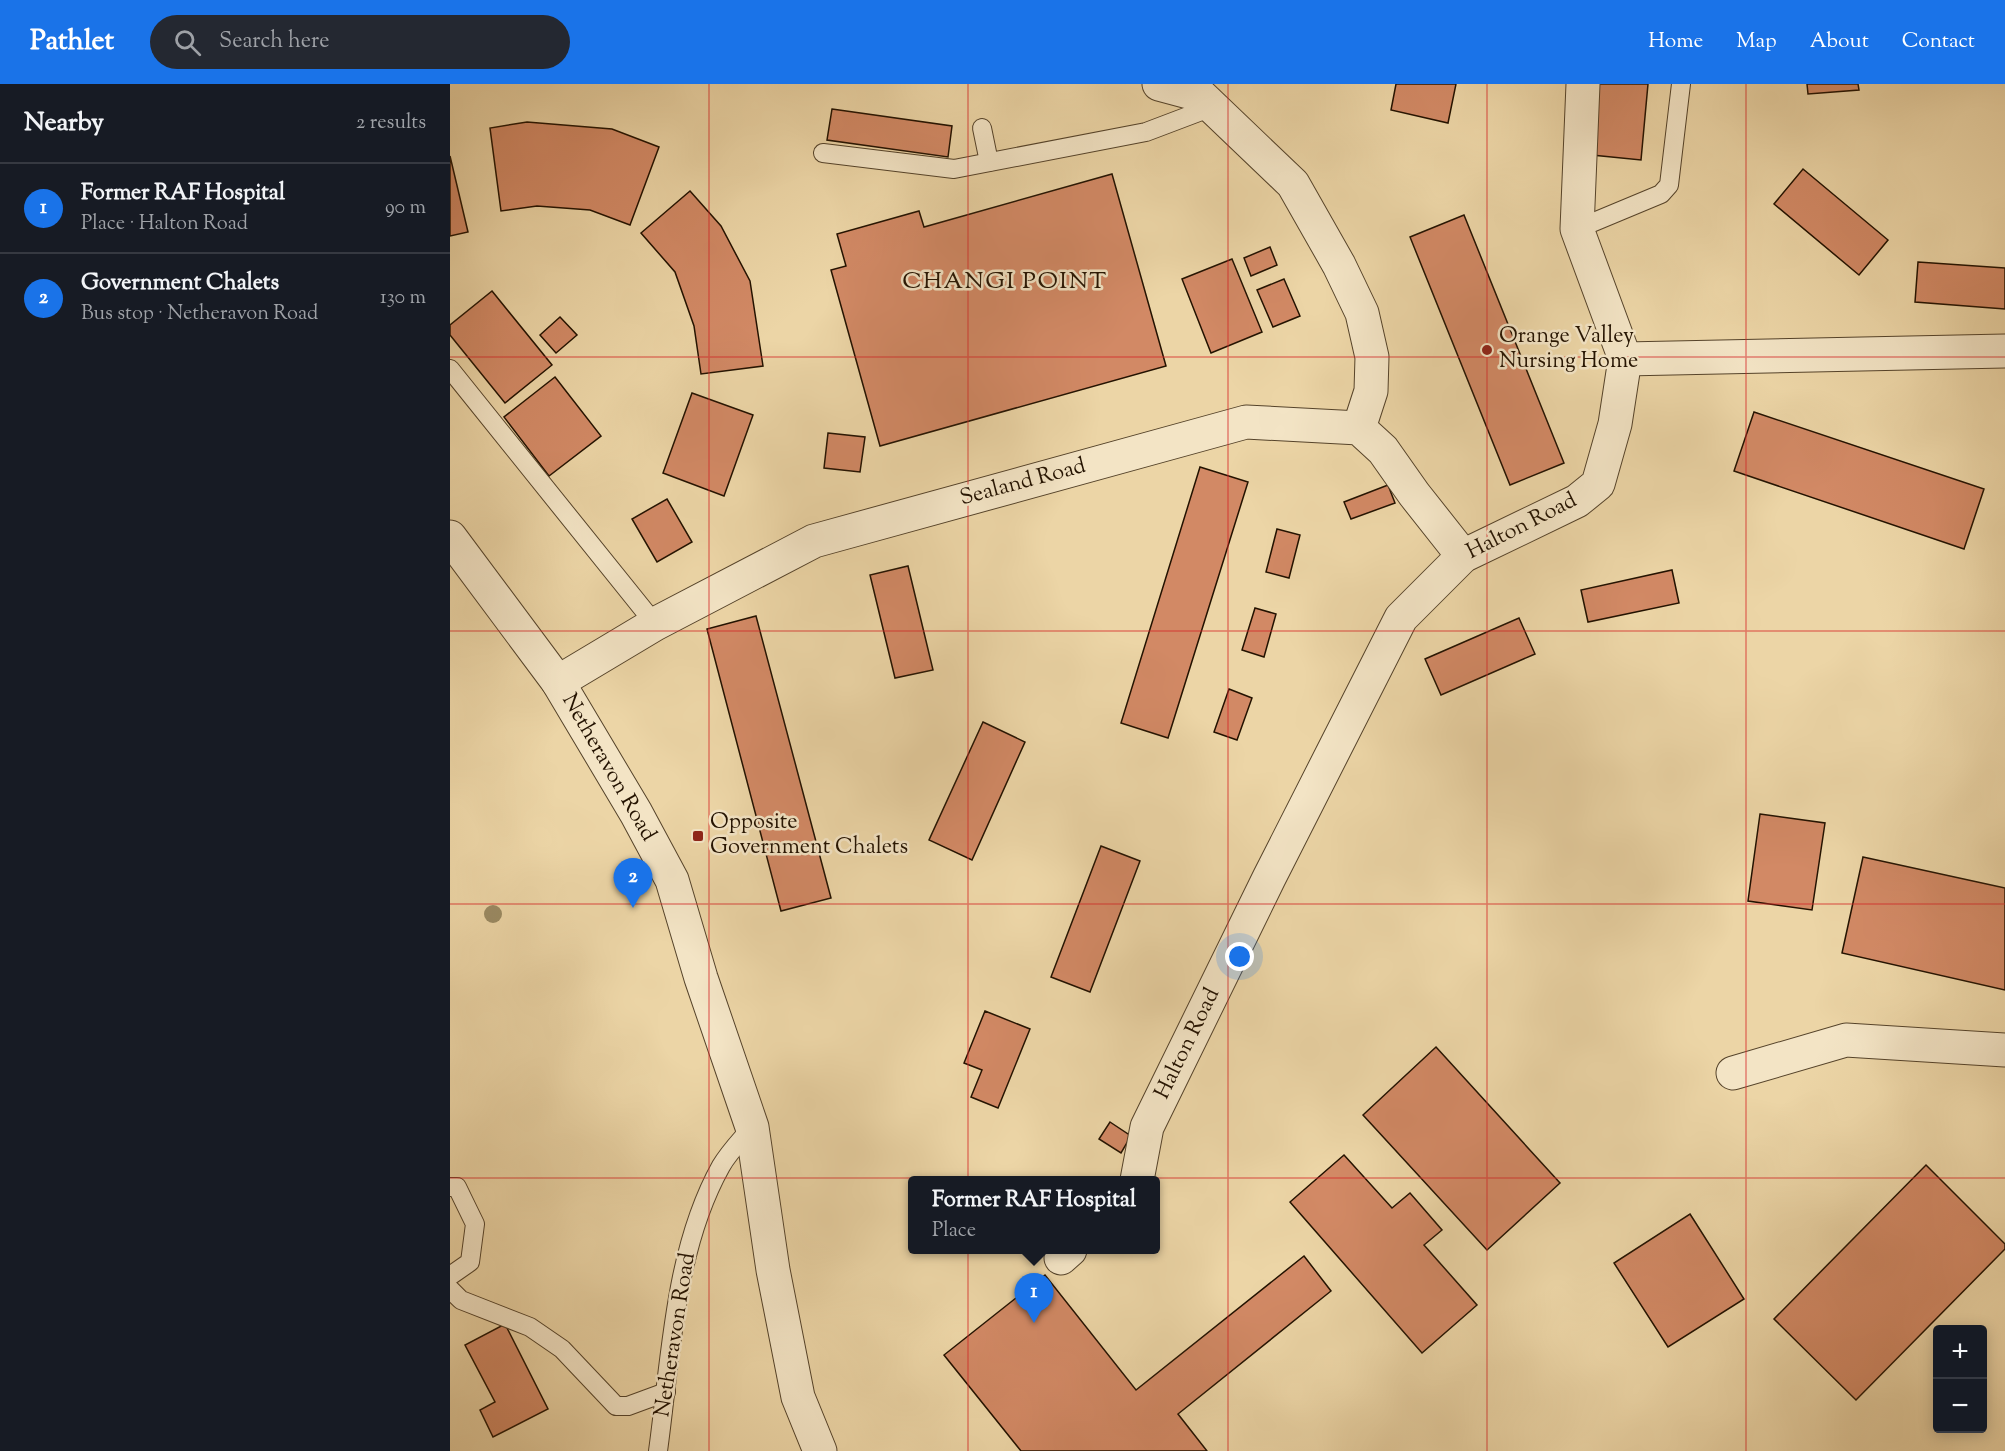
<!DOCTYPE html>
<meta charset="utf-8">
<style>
:root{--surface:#171b24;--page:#242831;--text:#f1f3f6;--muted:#9ea1a6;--line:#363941;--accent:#1a73e8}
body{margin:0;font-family:"Sorts Mill Goudy",serif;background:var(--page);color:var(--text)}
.controls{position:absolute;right:18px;bottom:18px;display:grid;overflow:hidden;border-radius:6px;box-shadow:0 3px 15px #0003}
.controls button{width:54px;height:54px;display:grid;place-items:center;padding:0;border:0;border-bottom:2px solid var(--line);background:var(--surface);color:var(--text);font:30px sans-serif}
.you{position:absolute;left:790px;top:873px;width:21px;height:21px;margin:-15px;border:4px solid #fff;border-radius:50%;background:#1a73e8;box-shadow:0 0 0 9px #1a73e833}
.badge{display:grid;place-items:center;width:39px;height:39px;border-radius:50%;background:var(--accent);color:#fff;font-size:20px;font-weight:700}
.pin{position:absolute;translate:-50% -50px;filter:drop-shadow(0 2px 3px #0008)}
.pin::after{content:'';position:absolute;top:32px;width:21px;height:18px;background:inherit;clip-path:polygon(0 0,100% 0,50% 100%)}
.popup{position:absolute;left:458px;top:1092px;width:252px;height:78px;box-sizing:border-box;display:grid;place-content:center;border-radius:6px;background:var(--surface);filter:drop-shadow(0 2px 4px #0005);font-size:20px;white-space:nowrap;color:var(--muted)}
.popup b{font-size:22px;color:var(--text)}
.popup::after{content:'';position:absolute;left:50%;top:100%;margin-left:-12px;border:12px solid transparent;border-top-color:var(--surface)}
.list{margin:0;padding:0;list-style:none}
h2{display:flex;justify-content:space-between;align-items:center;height:78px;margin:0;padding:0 24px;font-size:26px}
h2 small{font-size:20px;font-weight:400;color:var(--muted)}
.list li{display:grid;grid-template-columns:39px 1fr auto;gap:18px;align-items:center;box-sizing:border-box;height:90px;padding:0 24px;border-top:2px solid var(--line)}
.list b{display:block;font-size:22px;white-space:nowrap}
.list p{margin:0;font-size:20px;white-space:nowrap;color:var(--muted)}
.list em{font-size:20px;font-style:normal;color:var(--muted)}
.icon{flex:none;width:33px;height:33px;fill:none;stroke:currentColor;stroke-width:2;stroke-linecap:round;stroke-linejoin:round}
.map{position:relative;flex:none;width:1555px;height:1367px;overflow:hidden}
header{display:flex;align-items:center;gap:36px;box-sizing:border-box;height:84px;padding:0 30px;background:var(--accent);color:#fff}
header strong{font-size:28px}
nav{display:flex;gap:33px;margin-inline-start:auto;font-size:21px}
.search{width:420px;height:54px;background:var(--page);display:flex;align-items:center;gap:15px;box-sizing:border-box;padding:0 21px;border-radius:33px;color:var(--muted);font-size:22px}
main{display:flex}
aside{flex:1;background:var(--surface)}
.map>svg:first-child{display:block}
.building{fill:#d28965;stroke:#231200;stroke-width:1.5}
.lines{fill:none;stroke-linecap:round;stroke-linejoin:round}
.lane-casing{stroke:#55432a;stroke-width:20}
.street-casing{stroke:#55432a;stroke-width:35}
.lane{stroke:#f3e4c5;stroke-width:18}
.street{stroke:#f3e4c5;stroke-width:33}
.tree{fill:#9b8b64}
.grid{fill:none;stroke:#d62828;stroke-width:1.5;stroke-opacity:0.55}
.poi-dot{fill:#8f2418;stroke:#f3e4c5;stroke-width:2}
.labels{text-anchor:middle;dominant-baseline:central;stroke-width:5;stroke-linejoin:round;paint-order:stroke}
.poi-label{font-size:22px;fill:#231200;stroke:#f3e4c5;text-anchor:start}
.street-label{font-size:22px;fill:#231200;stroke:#f3e4c5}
.neighbourhood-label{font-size:24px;letter-spacing:1.5px;fill:#231200;stroke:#f3e4c5}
</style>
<header>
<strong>Pathlet</strong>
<div class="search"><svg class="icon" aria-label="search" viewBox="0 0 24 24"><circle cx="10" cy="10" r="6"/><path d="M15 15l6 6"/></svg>Search here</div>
<nav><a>Home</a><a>Map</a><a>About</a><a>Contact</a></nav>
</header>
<main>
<aside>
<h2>Nearby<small>2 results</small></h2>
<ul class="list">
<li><span class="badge">1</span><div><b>Former RAF Hospital</b><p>Place · Halton Road</p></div><em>90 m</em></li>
<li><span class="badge">2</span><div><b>Government Chalets</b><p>Bus stop · Netheravon Road</p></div><em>130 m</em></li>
</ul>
</aside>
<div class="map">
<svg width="1555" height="1367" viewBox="0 0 1555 1367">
<rect width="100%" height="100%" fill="#ecd5a6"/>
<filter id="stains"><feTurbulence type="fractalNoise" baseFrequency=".00333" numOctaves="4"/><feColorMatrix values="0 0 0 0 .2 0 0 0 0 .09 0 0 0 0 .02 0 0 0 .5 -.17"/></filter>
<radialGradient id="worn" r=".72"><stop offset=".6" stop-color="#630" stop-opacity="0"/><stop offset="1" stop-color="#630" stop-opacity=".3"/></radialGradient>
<!-- building -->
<g class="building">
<path d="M946 0H1006L998 39 941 26Z"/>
<path d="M1138 0H1198L1191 76 1132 70Z"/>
<path d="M1357 0H1408L1409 6 1358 10Z"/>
<path d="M382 25 502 42 498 73 377 56Z"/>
<path d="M77 38 162 45 209 63 180 141 140 126 87 122 51 127 40 44Z"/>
<path d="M0 72 18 148 0 152Z"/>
<path d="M1353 85 1438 156 1409 191 1324 120Z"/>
<path d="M662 90 716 282 430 362 381 186 396 182 387 150 469 127 474 143Z"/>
<path d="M240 107 271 142 300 197 313 282 251 290 244 242 225 188 191 149Z"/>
<path d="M1014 131 1114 379 1060 401 960 153Z"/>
<path d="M820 163 827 181 801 192 794 174Z"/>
<path d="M782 175 812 248 761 269 732 195Z"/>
<path d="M1468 178 1555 184V225L1465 218Z"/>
<path d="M834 195 850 232 823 243 807 206Z"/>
<path d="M42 207 102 281 55 319 0 251V241Z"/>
<path d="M110 233 127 251 106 269 90 251Z"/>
<path d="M105 293 151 352 99 392 54 333Z"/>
<path d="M242 309 303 331 274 412 213 389Z"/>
<path d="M1304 328 1534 405 1514 465 1284 387Z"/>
<path d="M378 349 415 353 410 388 374 384Z"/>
<path d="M750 383 798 398 718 654 671 639Z"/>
<path d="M938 401 945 419 901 435 894 418Z"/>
<path d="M217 415 242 458 207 478 182 435Z"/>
<path d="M827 445 850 451 839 494 816 488Z"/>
<path d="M458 482 483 586 445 594 420 491Z"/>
<path d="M1222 486 1229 519 1138 538 1131 506Z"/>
<path d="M805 524 826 530 814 573 792 566Z"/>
<path d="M306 532 381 814 331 827 257 545Z"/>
<path d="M1069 534 1085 570 991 611 975 575Z"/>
<path d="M779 605 802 614 787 656 764 648Z"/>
<path d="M533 638 575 658 522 776 479 756Z"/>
<path d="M1310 730 1375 739 1362 826 1298 817Z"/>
<path d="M651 762 690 777 640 908 601 893Z"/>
<path d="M1413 773 1555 804V906L1392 869Z"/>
<path d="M535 927 580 945 548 1024 521 1013 532 986 514 979Z"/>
<path d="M986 963 1110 1099 1037 1166 913 1031Z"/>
<path d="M660 1038 681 1052 671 1069 649 1055Z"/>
<path d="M894 1071 942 1124 960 1109 992 1146 974 1161 1027 1221 972 1269 840 1118Z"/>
<path d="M1476 1081 1555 1160V1165L1406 1316 1324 1235Z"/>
<path d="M1240 1130 1294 1215 1218 1263 1164 1179Z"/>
<path d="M854 1172 881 1207 728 1330 757 1367H571L494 1271 595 1191 686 1306Z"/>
<path d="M55 1240 98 1325 43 1353 30 1326 45 1318 15 1261Z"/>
</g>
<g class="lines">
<defs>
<g id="lane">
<path d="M532 44 539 78"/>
<path d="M373 69 504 85 696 48 762 23"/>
<path d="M1127 145 1211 110 1219 101 1231 0"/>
<path d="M0 285 205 540"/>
<path d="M0 1103H7L25 1140 20 1178 0 1192"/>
<path d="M0 1205 11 1216 80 1243 112 1265 166 1322H178L216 1308"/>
<path d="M208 1367C221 1273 224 1166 271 1082 279 1068 292 1055 302 1043"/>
</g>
<g id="street">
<path d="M709 0 750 11 843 100 889 181 912 229 922 273 921 307 909 344"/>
<path d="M1175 275 1555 267"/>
<path d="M0 453 108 598 186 729 222 796 251 894 302 1043 323 1186 348 1313 370 1367"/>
<path d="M108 598 205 540 364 457 796 338 909 344 933 366 964 410 1013 472"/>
<path d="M1283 989 1396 956 1555 966"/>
<path d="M687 1096 697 1043 819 794 951 534 1013 472 1127 417 1148 400 1165 340 1175 275 1127 145 1133 0"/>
<path d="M611 1174 620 1166"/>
</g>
</defs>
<!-- lane casing -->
<use href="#lane" class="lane-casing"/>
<!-- street casing -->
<use href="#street" class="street-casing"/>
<!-- lane -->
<use href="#lane" class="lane"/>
<!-- street -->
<use href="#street" class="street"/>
</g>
<!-- trees -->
<circle class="tree" cx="43" cy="830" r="9"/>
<!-- grid -->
<path class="grid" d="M259 0V1367M518 0V1367M778 0V1367M1037 0V1367M1296 0V1367M0 273H1555M0 547H1555M0 820H1555M0 1094H1555"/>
<!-- markers -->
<g class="poi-dot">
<circle cx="1037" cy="266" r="6"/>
<rect x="242" y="746" width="12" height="12" rx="3"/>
</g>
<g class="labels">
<!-- poi labels -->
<g class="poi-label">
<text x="1049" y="253">Orange Valley<tspan x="1049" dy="25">Nursing Home</tspan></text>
<text x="260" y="739">Opposite<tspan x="260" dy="25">Government Chalets</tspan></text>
</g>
<!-- street labels -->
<g class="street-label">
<text transform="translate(573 399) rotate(-15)">Sealand Road</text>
<text transform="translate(1072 443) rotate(-27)">Halton Road</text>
<text transform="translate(158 684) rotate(60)">Netheravon Road</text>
<text transform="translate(738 960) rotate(-64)">Halton Road</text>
<text transform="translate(226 1251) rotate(-81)">Netheravon Road</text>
</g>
<!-- neighbourhood labels -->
<g class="neighbourhood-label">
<text x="555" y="198">CHANGI POINT</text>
</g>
</g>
<rect width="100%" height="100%" filter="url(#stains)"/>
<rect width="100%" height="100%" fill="url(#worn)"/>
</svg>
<div class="controls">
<button>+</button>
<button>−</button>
</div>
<div class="you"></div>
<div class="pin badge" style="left:584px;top:1239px">1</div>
<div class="popup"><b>Former RAF Hospital</b>Place</div>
<div class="pin badge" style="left:183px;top:824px">2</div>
</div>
</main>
